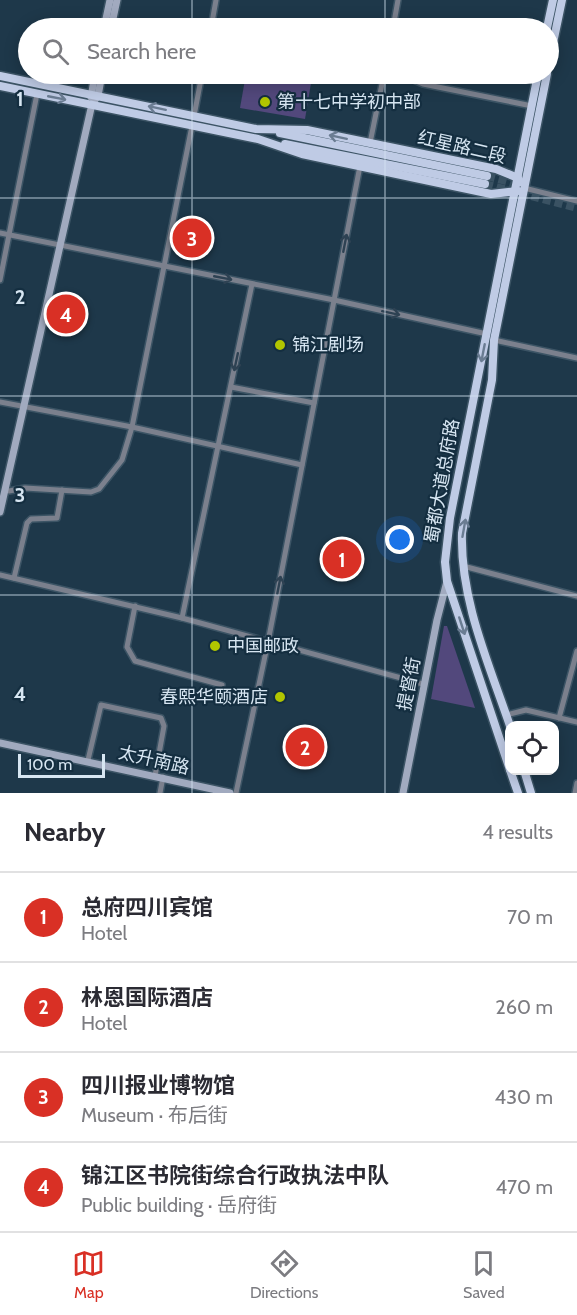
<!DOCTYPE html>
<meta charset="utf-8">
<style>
:root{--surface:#fff;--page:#f2f2f3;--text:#2b2b33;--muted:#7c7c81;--line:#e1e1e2;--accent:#d93025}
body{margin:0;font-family:Cabin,"Noto Sans SC",sans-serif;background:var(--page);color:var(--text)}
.controls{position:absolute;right:18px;bottom:18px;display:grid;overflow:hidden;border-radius:12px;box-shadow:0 3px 15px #0003}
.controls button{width:54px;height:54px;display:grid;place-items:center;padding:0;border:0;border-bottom:2px solid var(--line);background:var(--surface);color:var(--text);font:30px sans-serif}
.scale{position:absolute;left:18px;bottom:15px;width:87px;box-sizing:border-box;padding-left:6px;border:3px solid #d7e6f2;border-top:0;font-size:16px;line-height:21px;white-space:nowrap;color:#d7e6f2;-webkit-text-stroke:4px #142e40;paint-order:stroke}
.you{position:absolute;left:400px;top:540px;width:21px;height:21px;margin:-15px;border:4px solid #fff;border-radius:50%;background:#1a73e8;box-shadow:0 0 0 9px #1a73e833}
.badge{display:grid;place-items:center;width:39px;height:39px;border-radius:50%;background:var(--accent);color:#fff;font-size:20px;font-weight:700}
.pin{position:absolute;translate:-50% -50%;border:3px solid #fff;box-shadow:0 2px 6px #0006}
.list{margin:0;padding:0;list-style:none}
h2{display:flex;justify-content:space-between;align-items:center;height:78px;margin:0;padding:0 24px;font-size:26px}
h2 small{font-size:20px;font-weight:400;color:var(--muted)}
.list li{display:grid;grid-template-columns:39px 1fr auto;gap:18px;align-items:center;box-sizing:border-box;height:90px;padding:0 24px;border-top:2px solid var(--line)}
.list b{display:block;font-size:22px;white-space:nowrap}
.list p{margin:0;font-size:20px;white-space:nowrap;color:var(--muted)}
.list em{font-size:20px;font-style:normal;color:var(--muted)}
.icon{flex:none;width:33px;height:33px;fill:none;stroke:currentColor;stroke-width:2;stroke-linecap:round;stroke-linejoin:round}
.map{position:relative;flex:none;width:577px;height:793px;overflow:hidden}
.search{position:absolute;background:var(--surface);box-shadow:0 3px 15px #0003;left:18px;right:18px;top:18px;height:66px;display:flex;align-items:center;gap:15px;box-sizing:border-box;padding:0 21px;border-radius:33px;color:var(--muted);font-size:22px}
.sheet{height:438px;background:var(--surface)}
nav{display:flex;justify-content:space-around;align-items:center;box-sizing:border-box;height:84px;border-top:2px solid var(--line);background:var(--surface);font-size:16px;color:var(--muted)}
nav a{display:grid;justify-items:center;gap:3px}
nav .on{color:var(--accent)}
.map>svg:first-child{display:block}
.green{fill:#52487c}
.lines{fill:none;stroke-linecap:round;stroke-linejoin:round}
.primary-tunnel{stroke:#3a5263;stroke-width:8;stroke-dasharray:8 4;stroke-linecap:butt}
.street-casing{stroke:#3c5465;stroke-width:8}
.secondary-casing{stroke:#3c5465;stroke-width:10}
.primary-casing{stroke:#3c5465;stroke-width:11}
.street{stroke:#7b808d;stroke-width:5}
.secondary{stroke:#a1aabf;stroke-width:7}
.primary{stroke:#bfcbe5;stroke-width:8}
.oneway{stroke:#6a7c92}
.oneway2{stroke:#2e4253}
.grid{fill:none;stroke:#d7e6f2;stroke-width:1.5;stroke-opacity:0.55}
.poi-dot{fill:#b1c500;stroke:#142e40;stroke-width:2}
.labels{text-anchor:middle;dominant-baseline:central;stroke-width:4.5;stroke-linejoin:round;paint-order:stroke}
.poi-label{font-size:18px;fill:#d7e6f2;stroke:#142e40;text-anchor:start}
.street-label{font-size:18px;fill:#d7e6f2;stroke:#142e40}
.grid-label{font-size:20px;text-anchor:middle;font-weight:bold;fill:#d7e6f2;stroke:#142e40;stroke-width:4.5;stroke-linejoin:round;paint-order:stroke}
</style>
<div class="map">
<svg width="577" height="793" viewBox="0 0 577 793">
<rect width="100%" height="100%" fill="#1e384a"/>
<!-- green -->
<g class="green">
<path d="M246 74 311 83 305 119 240 108Z"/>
<path d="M444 626H447L475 708 431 699Z"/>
</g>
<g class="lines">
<!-- primary-tunnel -->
<g class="primary-tunnel">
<path d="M487 176 521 185"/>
<path d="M485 184 577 208"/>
</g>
<defs>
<g id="street">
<path d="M211 28 216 0"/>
<path d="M393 28 398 0"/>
<path d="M400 74 423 84 532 106"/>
<path d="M194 116 202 74"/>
<path d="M370 143 384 74"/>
<path d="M524 188 577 201"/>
<path d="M0 233 334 300 487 334"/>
<path d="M0 280 37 94"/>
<path d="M494 340 577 358"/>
<path d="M231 387 314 403"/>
<path d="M0 402 132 427 302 465"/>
<path d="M9 491 25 488 91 492 99 489 122 460 132 427 192 126"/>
<path d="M463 566 577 596"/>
<path d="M0 575 182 618 423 684"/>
<path d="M14 578 27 523 31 519 57 518 62 490"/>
<path d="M135 606 127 647 135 661 222 685"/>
<path d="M182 618 252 284"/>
<path d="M506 715 526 710 577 722"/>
<path d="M559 718 577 651"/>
<path d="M88 760 101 705 161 718 164 726 155 776"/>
<path d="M160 793 163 777"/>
<path d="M236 793 268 642 360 166"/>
<path d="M575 793 577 783"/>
</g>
<g id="secondary">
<path d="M104 28 110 0"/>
<path d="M111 28 117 0"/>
<path d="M91 97 95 74"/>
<path d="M0 512 92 104 98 96 102 74"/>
<path d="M0 743 230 793"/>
<path d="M403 793 437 620 447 581"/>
</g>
<g id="primary">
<path d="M547 28 553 0"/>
<path d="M548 67 562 0"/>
<path d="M0 76 256 129 307 130 496 169 518 178 520 182"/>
<path d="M0 86 258 139 302 154 491 194 518 191"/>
<path d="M280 133 487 176"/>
<path d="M285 144 485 184"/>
<path d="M510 726C489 664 460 600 462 533L492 380 494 340 547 74"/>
<path d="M510 770 447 581 445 562 450 518 538 74"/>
<path d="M510 770 518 793"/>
<path d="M524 770 531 793"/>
</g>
</defs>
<!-- street casing -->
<use href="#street" class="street-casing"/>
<!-- secondary casing -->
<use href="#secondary" class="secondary-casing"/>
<!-- primary casing -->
<use href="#primary" class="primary-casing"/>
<!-- street -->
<use href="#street" class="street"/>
<!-- secondary -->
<use href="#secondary" class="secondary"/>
<!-- primary -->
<use href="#primary" class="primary"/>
</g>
<!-- one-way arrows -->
<defs><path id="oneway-shaft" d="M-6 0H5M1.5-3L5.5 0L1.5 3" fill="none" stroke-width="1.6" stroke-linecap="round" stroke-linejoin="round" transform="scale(1.5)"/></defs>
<g class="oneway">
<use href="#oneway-shaft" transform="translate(57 98) rotate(11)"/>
<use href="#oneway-shaft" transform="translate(157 108) rotate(-168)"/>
<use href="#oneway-shaft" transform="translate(338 137) rotate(-168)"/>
<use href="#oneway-shaft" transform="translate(483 353) rotate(101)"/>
<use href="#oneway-shaft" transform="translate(464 528) rotate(-80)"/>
<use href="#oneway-shaft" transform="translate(462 626) rotate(72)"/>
</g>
<g class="oneway2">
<use href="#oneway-shaft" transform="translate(345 243) rotate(-79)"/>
<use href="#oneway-shaft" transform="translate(223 278) rotate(11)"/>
<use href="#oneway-shaft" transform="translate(391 313) rotate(12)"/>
<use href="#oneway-shaft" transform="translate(236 362) rotate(102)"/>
<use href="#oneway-shaft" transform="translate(279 585) rotate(-79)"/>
</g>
<!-- grid -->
<path class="grid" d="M192 0V28M385 0V28M192 74V793M385 74V793M0 198H577M0 396H577M0 595H577"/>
<!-- markers -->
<g class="poi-dot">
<circle cx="265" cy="102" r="6"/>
<circle cx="280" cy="345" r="6"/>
<circle cx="215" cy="646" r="6"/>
<circle cx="280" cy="697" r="6"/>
</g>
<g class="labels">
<!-- poi labels -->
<g class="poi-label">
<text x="277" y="102">第十七中学初中部</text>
<text x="292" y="345">锦江剧场</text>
<text x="227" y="646">中国邮政</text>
<text x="268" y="697" text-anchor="end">春熙华颐酒店</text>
</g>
<!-- street labels -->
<g class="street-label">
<text transform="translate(462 147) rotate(13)">红星路二段</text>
<text transform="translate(442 481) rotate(-80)">蜀都大道总府路</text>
<text transform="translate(409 684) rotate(-79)">提督街</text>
<text transform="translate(154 760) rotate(13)">太升南路</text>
</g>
</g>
<g class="grid-label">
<text x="20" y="106">1</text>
<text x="20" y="304">2</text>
<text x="20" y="502">3</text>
<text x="20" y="701">4</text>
</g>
</svg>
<div class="controls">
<button><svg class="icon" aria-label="locate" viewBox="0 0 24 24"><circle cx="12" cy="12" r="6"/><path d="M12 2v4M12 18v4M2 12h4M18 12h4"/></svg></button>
</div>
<div class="scale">100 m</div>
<div class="you"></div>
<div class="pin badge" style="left:342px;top:559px">1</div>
<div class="pin badge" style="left:305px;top:747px">2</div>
<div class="pin badge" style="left:192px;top:238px">3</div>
<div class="pin badge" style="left:66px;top:314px">4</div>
<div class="search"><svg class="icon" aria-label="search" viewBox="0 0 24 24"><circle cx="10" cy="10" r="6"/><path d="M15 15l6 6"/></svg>Search here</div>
</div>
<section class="sheet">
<h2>Nearby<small>4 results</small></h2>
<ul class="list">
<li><span class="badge">1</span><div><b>总府四川宾馆</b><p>Hotel</p></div><em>70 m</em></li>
<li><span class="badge">2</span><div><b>林恩国际酒店</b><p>Hotel</p></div><em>260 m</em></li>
<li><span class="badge">3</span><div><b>四川报业博物馆</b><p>Museum · 布后街</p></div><em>430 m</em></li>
<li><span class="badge">4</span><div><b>锦江区书院街综合行政执法中队</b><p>Public building · 岳府街</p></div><em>470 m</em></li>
</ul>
</section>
<nav>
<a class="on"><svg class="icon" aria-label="map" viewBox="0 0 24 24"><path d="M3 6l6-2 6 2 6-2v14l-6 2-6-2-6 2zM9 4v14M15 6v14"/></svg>Map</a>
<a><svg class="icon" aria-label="directions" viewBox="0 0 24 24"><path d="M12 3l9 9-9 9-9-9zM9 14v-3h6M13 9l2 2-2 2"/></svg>Directions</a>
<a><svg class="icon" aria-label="saved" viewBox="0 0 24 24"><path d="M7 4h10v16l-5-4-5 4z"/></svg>Saved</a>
</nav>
